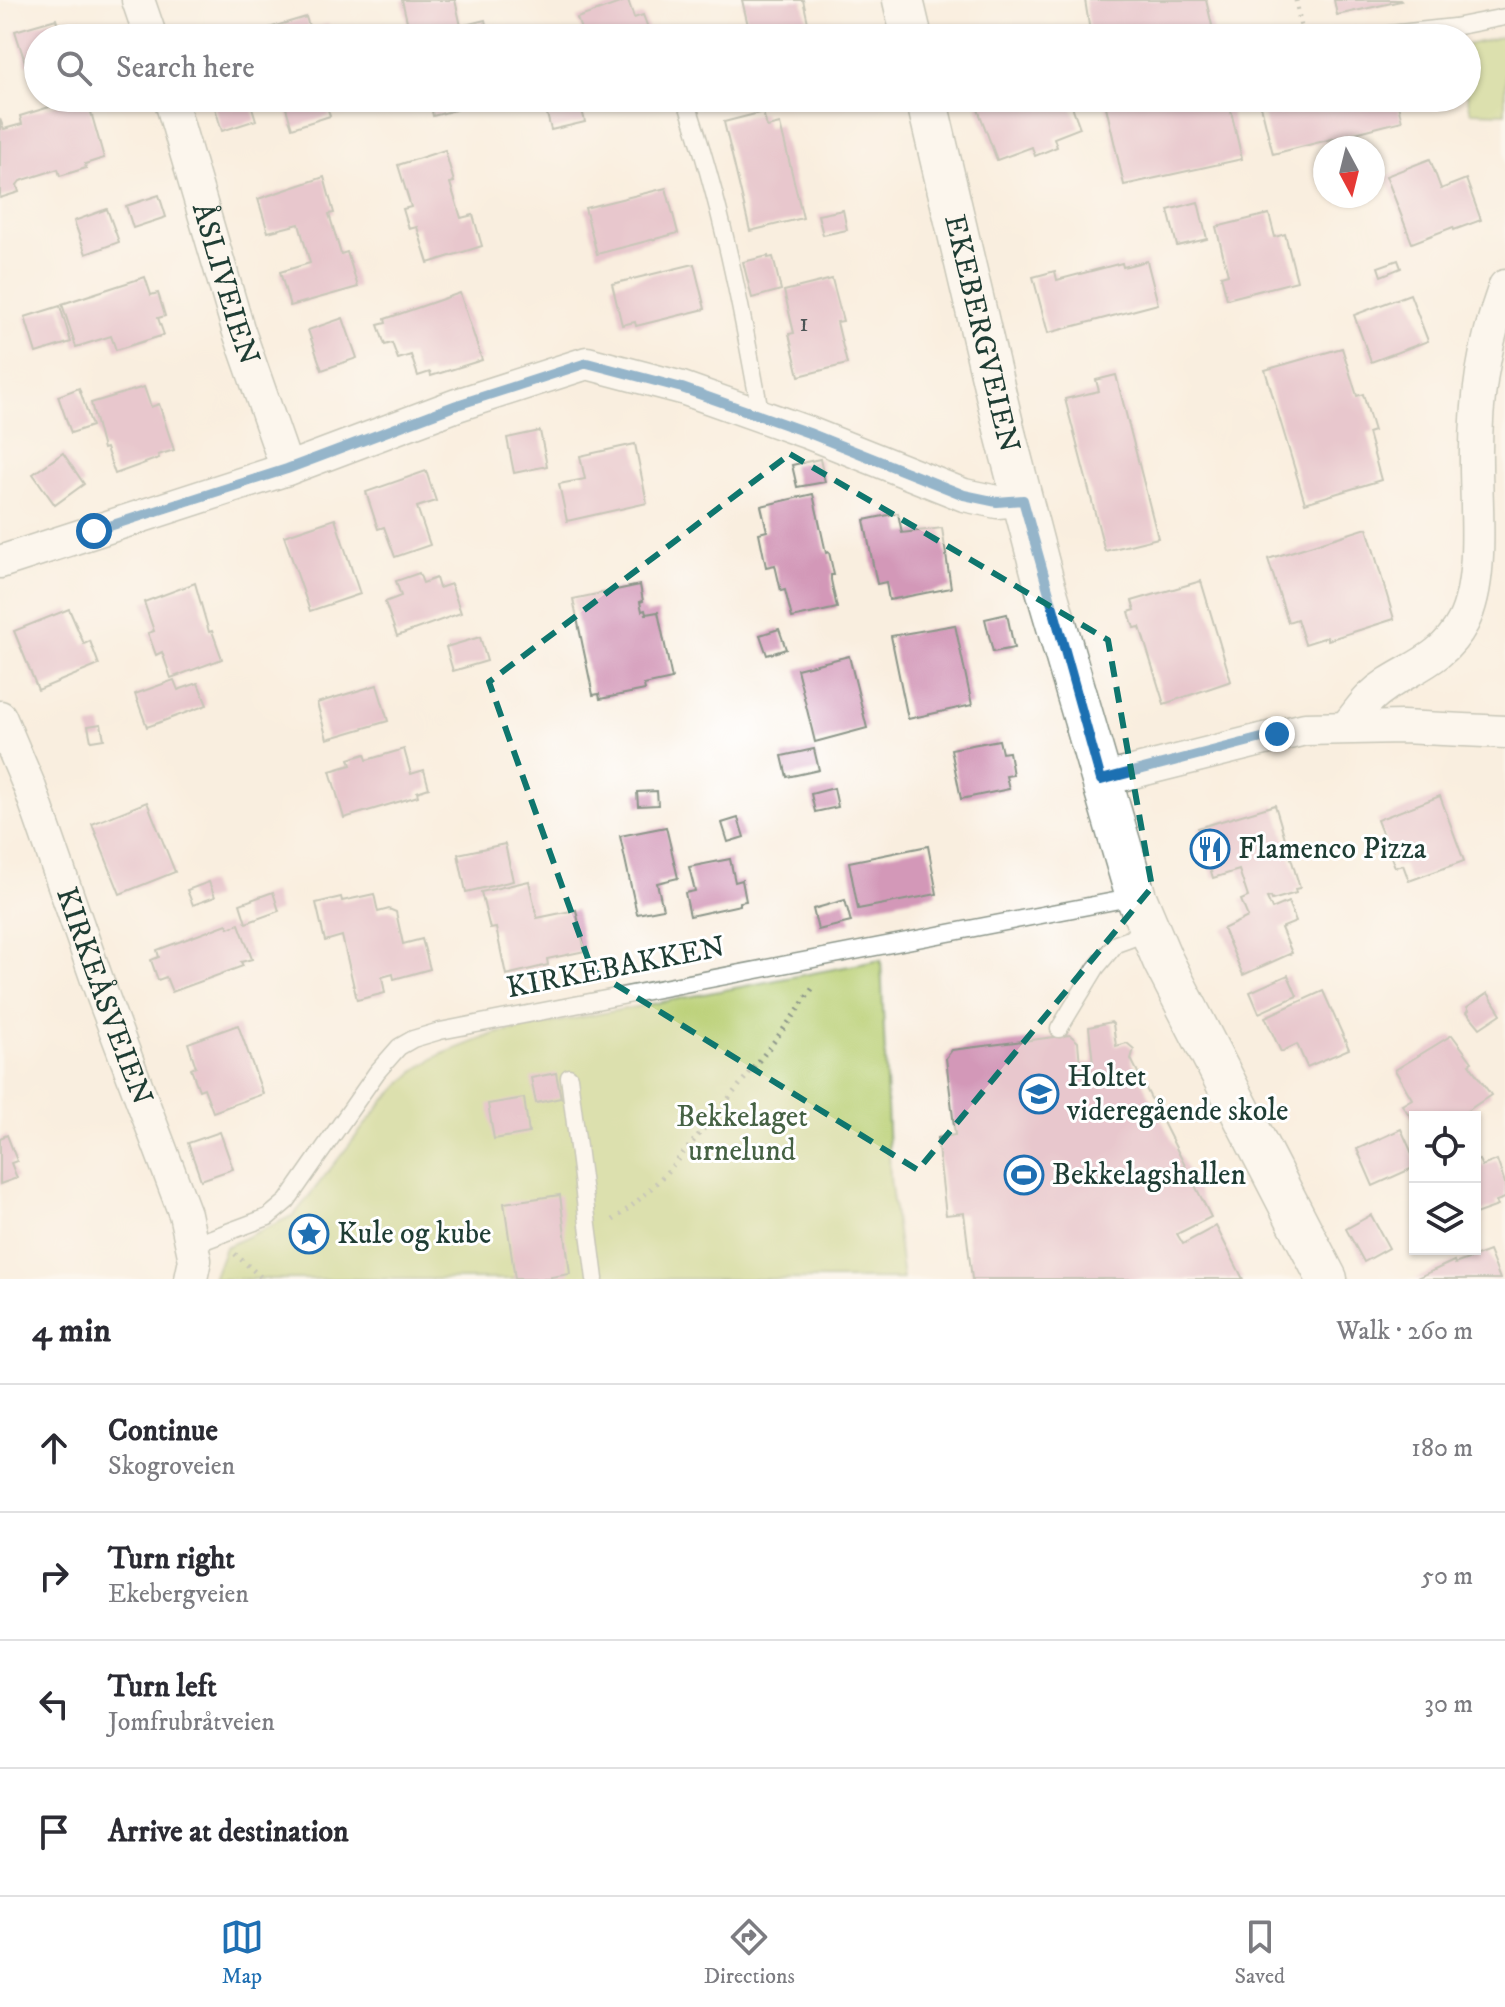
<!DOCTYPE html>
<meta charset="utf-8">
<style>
:root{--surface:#fff;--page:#f2f2f3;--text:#2b2b33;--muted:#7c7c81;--line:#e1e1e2;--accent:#1f6fb2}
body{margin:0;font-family:"IM FELL DW Pica",serif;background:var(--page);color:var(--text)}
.controls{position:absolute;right:24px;bottom:24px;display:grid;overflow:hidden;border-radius:0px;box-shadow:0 2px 6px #0004}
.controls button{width:72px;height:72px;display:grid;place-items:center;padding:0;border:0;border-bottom:2px solid var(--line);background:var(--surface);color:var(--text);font:40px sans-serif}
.compass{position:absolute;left:1313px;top:136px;width:72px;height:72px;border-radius:50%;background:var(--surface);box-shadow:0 2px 6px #0004;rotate:173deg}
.stop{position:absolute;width:24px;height:24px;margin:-18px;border:6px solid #1f6fb2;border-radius:50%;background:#fff}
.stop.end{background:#1f6fb2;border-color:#fff;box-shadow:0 2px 8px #0008}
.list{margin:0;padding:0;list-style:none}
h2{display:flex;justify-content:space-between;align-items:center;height:104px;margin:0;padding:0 32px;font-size:34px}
h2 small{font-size:26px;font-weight:400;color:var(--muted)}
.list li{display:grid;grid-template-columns:52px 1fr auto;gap:24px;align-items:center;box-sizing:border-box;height:128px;padding:0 32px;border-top:2px solid var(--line)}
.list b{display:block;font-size:30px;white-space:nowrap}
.list p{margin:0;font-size:26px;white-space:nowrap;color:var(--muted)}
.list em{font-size:26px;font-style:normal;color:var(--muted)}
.icon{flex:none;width:44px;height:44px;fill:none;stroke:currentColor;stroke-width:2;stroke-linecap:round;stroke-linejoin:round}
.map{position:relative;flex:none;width:1505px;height:1279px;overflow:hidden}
.search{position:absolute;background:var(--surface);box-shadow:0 2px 6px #0004;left:24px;right:24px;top:24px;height:88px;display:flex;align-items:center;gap:20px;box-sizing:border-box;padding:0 28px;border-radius:44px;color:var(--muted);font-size:30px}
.sheet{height:616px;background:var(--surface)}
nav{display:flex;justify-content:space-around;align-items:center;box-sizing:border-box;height:112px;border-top:2px solid var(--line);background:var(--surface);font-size:22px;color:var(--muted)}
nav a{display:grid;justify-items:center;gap:4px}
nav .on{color:var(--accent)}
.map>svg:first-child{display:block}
.green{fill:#b9cf73;stroke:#6c8654;stroke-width:2}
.building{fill:#d398b8}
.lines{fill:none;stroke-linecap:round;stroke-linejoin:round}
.service-casing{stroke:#8c968a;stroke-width:19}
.minor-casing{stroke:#8c968a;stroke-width:35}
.tertiary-casing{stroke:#8c968a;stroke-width:43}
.path{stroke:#8c968a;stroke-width:5;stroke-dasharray:2 6;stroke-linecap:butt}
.service{stroke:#fff;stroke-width:16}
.minor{stroke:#fff;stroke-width:32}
.tertiary{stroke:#fff;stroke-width:40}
.route{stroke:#1f6fb2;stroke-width:10}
.marked{fill:none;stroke:#0f766e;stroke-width:6;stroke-dasharray:16 10;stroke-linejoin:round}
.labels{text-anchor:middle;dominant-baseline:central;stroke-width:6;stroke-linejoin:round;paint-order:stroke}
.number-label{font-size:26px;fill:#4c5455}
.street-label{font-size:30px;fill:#1f3d34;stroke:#fff}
.poi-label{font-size:30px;fill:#1f3d34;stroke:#fff;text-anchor:start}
.park-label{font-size:30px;fill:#466244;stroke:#fff}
</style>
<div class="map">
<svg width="1505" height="1279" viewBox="0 0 1505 1279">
<rect width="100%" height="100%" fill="#fff"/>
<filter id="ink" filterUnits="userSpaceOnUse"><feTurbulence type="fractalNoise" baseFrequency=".0125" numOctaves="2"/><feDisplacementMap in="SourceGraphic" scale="16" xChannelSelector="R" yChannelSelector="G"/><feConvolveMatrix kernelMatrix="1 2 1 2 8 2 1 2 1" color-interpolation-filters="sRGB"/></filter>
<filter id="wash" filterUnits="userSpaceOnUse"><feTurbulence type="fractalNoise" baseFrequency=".006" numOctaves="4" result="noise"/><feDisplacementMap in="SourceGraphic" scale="32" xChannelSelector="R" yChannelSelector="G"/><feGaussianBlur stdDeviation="1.8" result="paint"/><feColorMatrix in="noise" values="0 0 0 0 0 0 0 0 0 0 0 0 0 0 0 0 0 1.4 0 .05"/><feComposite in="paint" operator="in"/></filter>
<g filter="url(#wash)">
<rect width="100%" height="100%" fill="#f9eedf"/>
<!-- green -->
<g class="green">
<path d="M1505 36V113L1471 112 1467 95V45Z"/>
<path d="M881 960 890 1178 903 1279H213L225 1247 294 1215 384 1101 417 1069 440 1055 494 1034Z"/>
</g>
<g id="blocks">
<!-- building -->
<g class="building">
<path d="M402 0H455L461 26 485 20 489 38H411Z"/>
<path d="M628 0 634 18 643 15 652 38H584L577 18Z"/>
<path d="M742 0H803L809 27 763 38H751Z"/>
<path d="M1085 0H1206L1215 38H1091Z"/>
<path d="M1334 0H1400L1401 1 1337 15Z"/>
<path d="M306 17 310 29 328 24 332 38H264L262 30Z"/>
<path d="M56 19 62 38H38V61L26 65 15 31Z"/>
<path d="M79 98H87L104 158 85 164 86 168 60 176 58 169 20 181 17 185 19 192 0 198V119L4 129 22 124 20 116Z"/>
<path d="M212 98H249L256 120 222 131Z"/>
<path d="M283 98H324L330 116 292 128Z"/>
<path d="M429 98H468L470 106 433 116Z"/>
<path d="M543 98H579L585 122 551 130Z"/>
<path d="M991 98H1069L1080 128 1054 138 1057 147 1035 156 1032 147 997 160 976 104Z"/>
<path d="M1104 98H1228L1242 159 1124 185Z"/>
<path d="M1259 98H1396L1402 121 1273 154Z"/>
<path d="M763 112 767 127 780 124 803 218 750 231 724 122Z"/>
<path d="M445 150 454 182 450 183 461 218 473 215 482 246 428 263 417 227 409 229 403 209 411 207 398 165Z"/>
<path d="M1430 159 1441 189 1466 179 1481 220 1454 230 1453 227 1412 243 1386 176Z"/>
<path d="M324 177 334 213 329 214 341 254 347 252 358 287 290 306 280 272 310 263 299 224 268 232 258 199Z"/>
<path d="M666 188 678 233 597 254 585 208Z"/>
<path d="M159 195 166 217 133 228 126 206Z"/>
<path d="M1198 202 1207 239 1177 246 1168 210Z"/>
<path d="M107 209 119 242 86 254 74 221Z"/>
<path d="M843 210 847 230 823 235 818 215Z"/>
<path d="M1269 214 1275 237 1285 234 1297 281 1227 299 1221 276 1228 274 1216 227Z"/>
<path d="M768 256V258L773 257 781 290 752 298 743 262Z"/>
<path d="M1398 260 1401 268 1381 276 1378 267Z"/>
<path d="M1147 261 1158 304 1048 333 1033 277 1055 271 1057 280 1122 263 1123 267Z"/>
<path d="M694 264 705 309 636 326 635 322 622 325 612 284Z"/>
<path d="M145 277 151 295 158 293 165 316 158 318 164 335 116 350 111 336 76 347 62 304Z"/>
<path d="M832 279 843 321 837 322 847 364 799 376 789 334 794 333 784 291Z"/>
<path d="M460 293 482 360 431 376 430 372 418 376 411 355 398 359 392 343 385 345 378 325 386 323 385 319Z"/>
<path d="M1410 294 1428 341 1371 362 1354 315Z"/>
<path d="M60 306 71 342 36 353 25 317Z"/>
<path d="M343 318 357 358 322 370 308 330Z"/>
<path d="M1342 348 1357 396 1363 394 1374 431 1368 433 1381 480 1305 503 1265 370Z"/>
<path d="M1116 375 1158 538 1105 551 1065 399 1099 391 1096 380Z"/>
<path d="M144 387 151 407 159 404 174 450 158 455 159 458 115 474 106 448 103 449 91 403Z"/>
<path d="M79 388 92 426 71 433 58 396Z"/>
<path d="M540 431 547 466 514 473 507 438Z"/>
<path d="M635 444 647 503 567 521 559 484 585 479 580 456Z"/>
<path d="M63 453 84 484 55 505 33 474Z"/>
<path d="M820 459 825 482 797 487 792 465Z"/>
<path d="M426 471 436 501 417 507 430 545 395 557 384 527 378 529 366 492Z"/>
<path d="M813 494 826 553 829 552 834 575H831V580L837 608 792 618 785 590 781 591 775 565 766 567 759 533 767 531 761 506Z"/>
<path d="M898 513 902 533 942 528 951 588 889 600 886 582 877 584 864 520Z"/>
<path d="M335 519 360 594 310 611 284 536Z"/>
<path d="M1367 528 1394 619 1328 640 1327 637 1305 644 1297 619 1288 622 1268 559Z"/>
<path d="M419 573 423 583 436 578 439 588 451 584 461 613 397 636 385 602 401 596 396 581Z"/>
<path d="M1201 581 1231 681 1164 704 1140 627 1134 628 1129 612 1135 610 1132 601Z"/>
<path d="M195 583 209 632 212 631 222 659 171 678 162 652 156 655 148 633 154 631 144 602Z"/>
<path d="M640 585 643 601 640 602 642 611 645 610 646 614 658 612 672 679 644 685 645 690 600 699 599 694 593 695 573 599Z"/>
<path d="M69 609 84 644 90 641 99 665 38 690 14 631Z"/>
<path d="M1007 614 1014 648 993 652 985 619Z"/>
<path d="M955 625 972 705 908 719 891 636Z"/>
<path d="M779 629 786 649 767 655 760 635Z"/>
<path d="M480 637 487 661 453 671 446 647Z"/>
<path d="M849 656 867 728 815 742 797 669Z"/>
<path d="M174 680 178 690 198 683 207 705 147 727 135 694Z"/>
<path d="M377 685 388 721 327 739 317 703Z"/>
<path d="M101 724 104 739 91 741 88 726Z"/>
<path d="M999 740 1002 753 1009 752 1013 775 1006 776 1009 789 961 799 951 749Z"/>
<path d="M404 749 411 774 424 770 429 788 417 792 418 796 344 818 330 771 351 765 349 759 365 754 367 760Z"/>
<path d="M814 749 819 770 787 777 782 756Z"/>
<path d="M834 788 838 807 815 812 811 794Z"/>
<path d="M657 791 658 805 638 806 637 792Z"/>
<path d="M1440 796 1464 861 1409 881 1403 865 1395 867 1377 820Z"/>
<path d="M147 802 175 872 120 894 92 824Z"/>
<path d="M1275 805 1300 888 1295 889 1296 893 1272 900 1271 897 1267 898 1272 909 1288 902 1296 922 1281 928 1292 953 1243 975 1223 929 1248 917 1241 900 1248 897 1239 870 1213 878 1198 828Z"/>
<path d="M738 818 744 837 728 842 722 823Z"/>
<path d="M666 827 678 878 657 883 663 909 637 914 620 836Z"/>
<path d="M505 844 513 881 466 892 458 854Z"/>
<path d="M928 846 937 894 858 909 849 862Z"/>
<path d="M730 859 735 882 742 880 746 901 740 902V905L690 916 685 893 695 891 689 867Z"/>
<path d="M529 881 537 918 576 910 585 951 547 959 548 965 506 975 496 928 490 929 481 892Z"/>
<path d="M209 882 215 897 193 905 187 890Z"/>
<path d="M273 892 279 911 246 923 240 904Z"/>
<path d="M374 894 378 912 389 909 396 912 403 944 422 939 430 969 394 979 393 974 382 977 385 993 357 1000 342 936 325 941 316 903 341 897 342 901Z"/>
<path d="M845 900 851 922 818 930 813 909Z"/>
<path d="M227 924 229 928 239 924 252 959 241 962 243 966 172 992 166 977 158 980 151 960 159 957 157 950Z"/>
<path d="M1288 975 1297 996 1259 1013 1250 992Z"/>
<path d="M1323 991 1349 1049 1307 1067 1297 1044 1281 1052 1265 1017Z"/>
<path d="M1488 993 1501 1014 1480 1028 1467 1012 1469 1010 1467 1007Z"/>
<path d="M1111 1022 1113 1024 1116 1046 1127 1043 1134 1049 1131 1059 1211 1217 1177 1234 1183 1244 1216 1226 1243 1279H972L964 1213 946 1215 937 1138 955 1135 946 1058 952 1050 1070 1035 1078 1042 1080 1064 1093 1063 1089 1027Z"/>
<path d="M238 1025 263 1094 213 1112 204 1088 199 1090 191 1069 196 1067 188 1043Z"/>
<path d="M1452 1035 1472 1062 1469 1064 1491 1095 1458 1117H1427L1425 1114 1415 1117V1122L1402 1105 1412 1099 1395 1070Z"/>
<path d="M556 1073 561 1098 536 1103 531 1078Z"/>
<path d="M524 1098 529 1133 494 1139 488 1104Z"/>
<path d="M1401 1129 1415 1160V1167L1373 1186 1357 1149Z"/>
<path d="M220 1132 233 1169 201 1180 188 1143Z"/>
<path d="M7 1135 17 1161 11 1163 17 1178 0 1184V1138Z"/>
<path d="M1479 1160 1482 1166 1497 1160 1505 1183V1198L1496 1201 1498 1206 1475 1214V1161Z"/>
<path d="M560 1195 570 1274 551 1277V1279H515L504 1203Z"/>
<path d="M1371 1215 1389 1248 1364 1262 1346 1229Z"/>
<path d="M1489 1251 1500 1279H1415L1454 1261 1455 1264Z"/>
</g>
</g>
</g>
<g filter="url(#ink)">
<use href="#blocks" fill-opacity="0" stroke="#8c968a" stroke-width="2"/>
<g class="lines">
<defs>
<g id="service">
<path d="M1354 38 1454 27 1505 17"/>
<path d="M685 98C721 201 742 310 761 417"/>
<path d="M1059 1029 1096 968 1116 944 1149 932"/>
<path d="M569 1077 595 1279"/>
<path d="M193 1245 268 1217 287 1201 377 1072 399 1047 413 1039 440 1031 1135 897"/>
</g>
<g id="minor">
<path d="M138 0 151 38"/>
<path id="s1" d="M170 98 238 329 287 469"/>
<path d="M0 562 287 469 457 405 587 363 682 388 809 433 964 495 997 502 1023 500"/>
<path id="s2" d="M0 717 30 788 103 997 185 1214 195 1260 191 1279"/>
<path d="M1347 726C1355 717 1362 706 1370 698 1401 668 1439 667 1463 622 1484 581 1476 510 1476 465 1475 401 1483 347 1505 286"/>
<path d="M1101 780 1305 729 1402 727 1505 732"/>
</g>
<g id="tertiary">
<path d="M903 0 912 38"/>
<path id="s3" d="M926 98 1006 437 1043 579 1136 897 1163 961 1327 1279"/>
</g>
</defs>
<!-- service casing -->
<use href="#service" class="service-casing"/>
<!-- minor casing -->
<use href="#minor" class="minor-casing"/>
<!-- tertiary casing -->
<use href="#tertiary" class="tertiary-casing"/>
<!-- path -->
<g class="path">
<path d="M1296 0 1303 38"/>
<path d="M613 1220C654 1192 684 1152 716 1114 750 1072 784 1031 814 986"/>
<path d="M235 1254 263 1279"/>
</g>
<!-- service -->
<use href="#service" class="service"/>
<!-- minor -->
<use href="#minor" class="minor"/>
<!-- tertiary -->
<use href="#tertiary" class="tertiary"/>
</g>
</g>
<g class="lines" filter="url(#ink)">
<!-- route -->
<path class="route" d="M94 531 287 469 457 405 587 363 682 388 809 433 964 495 997 502 1023 500 1101 780 1277 734"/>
</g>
<!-- marked area -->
<path d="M0 0H1505V1279H0ZM790 454 1108 640 1152 887 918 1170 592 970 489 682Z" fill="#f9eedf" fill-opacity=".55" fill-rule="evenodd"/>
<path class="marked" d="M790 454 1108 640 1152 887 918 1170 592 970 489 682Z"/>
<!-- icons -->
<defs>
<symbol id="restaurant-ring" viewBox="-11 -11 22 22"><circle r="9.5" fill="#fff" stroke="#1f6fb2" stroke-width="1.5"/><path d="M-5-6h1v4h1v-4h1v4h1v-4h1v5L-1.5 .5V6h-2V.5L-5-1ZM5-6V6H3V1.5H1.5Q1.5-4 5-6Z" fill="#1f6fb2"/></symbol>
<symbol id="school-ring" viewBox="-11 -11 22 22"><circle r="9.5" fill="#fff" stroke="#1f6fb2" stroke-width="1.5"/><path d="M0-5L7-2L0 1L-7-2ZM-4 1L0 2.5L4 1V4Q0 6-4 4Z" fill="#1f6fb2"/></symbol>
<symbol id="stadium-ring" viewBox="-11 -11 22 22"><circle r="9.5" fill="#fff" stroke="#1f6fb2" stroke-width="1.5"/><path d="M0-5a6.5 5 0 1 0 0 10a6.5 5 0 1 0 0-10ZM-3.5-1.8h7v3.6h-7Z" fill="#1f6fb2"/></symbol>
<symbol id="sight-ring" viewBox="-11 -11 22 22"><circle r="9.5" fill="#fff" stroke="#1f6fb2" stroke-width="1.5"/><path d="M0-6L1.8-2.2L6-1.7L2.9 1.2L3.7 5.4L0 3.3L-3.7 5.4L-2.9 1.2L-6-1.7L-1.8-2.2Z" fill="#1f6fb2"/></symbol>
</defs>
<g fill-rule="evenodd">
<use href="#restaurant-ring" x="1188" y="827" width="44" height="44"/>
<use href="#school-ring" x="1017" y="1072" width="44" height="44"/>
<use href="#stadium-ring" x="1002" y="1153" width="44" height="44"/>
<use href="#sight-ring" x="287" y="1212" width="44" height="44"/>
</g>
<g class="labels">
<!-- number labels -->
<g class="number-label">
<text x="804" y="323">1</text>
</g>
<!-- street labels -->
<g class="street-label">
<text stroke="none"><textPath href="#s1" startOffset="194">ÅSLIVEIEN</textPath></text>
<text stroke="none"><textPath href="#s3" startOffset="242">EKEBERGVEIEN</textPath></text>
<text transform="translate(616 968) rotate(-11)">KIRKEBAKKEN</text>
<text stroke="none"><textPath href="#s2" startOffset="298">KIRKEÅSVEIEN</textPath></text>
</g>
<!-- poi labels -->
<g class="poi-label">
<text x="1238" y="849">Flamenco Pizza</text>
<text x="1067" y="1077">Holtet<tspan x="1067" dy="34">videregående skole</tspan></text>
<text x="1052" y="1175">Bekkelagshallen</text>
<text x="337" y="1234">Kule og kube</text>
</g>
<!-- park labels -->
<g class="park-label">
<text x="742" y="1117">Bekkelaget<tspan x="742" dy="34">urnelund</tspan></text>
</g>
</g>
</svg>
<div class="controls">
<button><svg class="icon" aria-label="locate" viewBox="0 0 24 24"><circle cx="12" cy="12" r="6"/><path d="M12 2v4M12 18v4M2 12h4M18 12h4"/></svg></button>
<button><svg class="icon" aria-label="layers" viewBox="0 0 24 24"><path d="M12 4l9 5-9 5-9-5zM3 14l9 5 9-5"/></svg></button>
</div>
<svg class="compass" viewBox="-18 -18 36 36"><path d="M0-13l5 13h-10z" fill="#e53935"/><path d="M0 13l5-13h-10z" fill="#7c7c81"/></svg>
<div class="stop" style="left:94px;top:531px"></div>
<div class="stop end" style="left:1277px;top:734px"></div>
<div class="search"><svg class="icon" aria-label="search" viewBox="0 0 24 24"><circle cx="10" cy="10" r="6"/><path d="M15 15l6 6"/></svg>Search here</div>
</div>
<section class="sheet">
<h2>4 min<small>Walk · 260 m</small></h2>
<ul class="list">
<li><svg class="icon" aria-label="ahead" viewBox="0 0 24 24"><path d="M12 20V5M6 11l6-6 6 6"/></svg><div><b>Continue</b><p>Skogroveien</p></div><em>180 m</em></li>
<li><svg class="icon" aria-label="right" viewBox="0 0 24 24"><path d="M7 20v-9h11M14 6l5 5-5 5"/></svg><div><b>Turn right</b><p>Ekebergveien</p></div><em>50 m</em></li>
<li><svg class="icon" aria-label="left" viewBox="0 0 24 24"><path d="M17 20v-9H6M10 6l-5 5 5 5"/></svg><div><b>Turn left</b><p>Jomfrubråtveien</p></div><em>30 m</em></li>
<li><svg class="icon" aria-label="arrive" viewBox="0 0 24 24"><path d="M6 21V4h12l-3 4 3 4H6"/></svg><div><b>Arrive at destination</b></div></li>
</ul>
</section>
<nav>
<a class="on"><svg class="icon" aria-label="map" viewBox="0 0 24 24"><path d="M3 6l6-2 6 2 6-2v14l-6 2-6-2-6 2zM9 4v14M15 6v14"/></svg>Map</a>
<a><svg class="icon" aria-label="directions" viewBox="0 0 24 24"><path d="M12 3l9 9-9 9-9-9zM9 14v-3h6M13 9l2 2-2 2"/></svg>Directions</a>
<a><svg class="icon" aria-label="saved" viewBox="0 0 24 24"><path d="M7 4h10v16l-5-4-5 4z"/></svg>Saved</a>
</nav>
